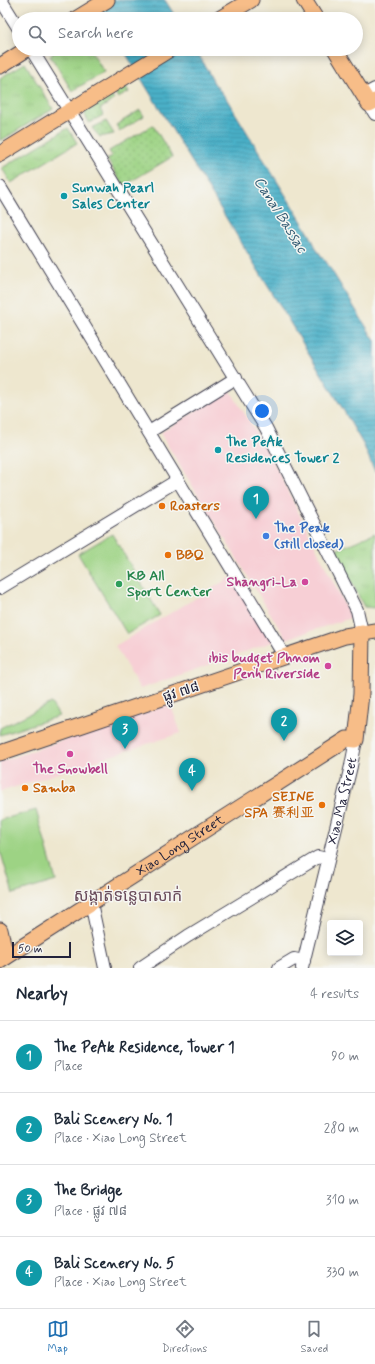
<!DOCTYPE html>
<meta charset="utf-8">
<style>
:root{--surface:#fff;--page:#f6f6f7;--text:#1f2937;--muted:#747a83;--line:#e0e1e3;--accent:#1f6fb2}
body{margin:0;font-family:Mynerve,"LXGW WenKai TC","Noto Sans Khmer",sans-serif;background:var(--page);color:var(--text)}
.controls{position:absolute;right:12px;bottom:12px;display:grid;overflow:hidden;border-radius:4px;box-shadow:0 2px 10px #0003}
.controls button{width:36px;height:36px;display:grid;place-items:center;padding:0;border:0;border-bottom:1px solid var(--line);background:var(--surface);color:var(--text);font:20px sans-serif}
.scale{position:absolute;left:12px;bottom:10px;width:59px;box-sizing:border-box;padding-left:4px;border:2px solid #22223b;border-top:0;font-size:11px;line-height:14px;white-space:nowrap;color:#22223b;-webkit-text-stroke:3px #f6f6f2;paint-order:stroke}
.you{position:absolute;left:262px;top:411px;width:14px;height:14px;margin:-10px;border:3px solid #fff;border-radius:50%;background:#1a73e8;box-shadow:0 0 0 6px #1a73e833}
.badge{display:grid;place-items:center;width:26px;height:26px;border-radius:50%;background:var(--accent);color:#fff;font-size:13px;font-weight:700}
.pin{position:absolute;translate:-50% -33px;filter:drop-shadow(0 1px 2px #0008)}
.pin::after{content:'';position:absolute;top:21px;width:14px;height:12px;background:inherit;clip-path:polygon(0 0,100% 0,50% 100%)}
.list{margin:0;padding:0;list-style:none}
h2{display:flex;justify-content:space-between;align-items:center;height:52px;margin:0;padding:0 16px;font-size:17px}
h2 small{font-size:13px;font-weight:400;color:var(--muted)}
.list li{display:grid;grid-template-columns:26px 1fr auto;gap:12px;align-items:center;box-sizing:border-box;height:72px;padding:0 16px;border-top:1px solid var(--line)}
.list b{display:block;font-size:15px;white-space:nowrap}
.list p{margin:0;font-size:13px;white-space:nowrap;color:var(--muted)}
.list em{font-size:13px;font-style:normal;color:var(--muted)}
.icon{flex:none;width:22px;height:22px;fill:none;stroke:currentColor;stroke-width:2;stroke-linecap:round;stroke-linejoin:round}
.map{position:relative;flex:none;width:375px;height:968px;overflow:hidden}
.search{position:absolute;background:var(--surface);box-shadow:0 2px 10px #0003;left:12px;right:12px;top:12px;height:44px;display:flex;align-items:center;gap:10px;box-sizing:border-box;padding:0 14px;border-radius:22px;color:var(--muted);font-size:15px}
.sheet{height:340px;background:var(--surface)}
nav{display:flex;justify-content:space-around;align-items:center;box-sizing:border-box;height:56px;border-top:1px solid var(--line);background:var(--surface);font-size:11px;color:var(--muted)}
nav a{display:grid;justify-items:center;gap:2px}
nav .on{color:var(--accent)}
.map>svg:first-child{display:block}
.built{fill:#f7cfd5}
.grass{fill:url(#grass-dots);stroke:#607a60}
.park{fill:url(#park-tufts);stroke:#607a60}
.garden{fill:#9dd384;stroke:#607a60}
.water{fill:url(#water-rules);stroke:#366982}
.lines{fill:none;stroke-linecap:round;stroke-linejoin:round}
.minor-casing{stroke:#414051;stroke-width:14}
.major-casing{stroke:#414051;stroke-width:17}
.minor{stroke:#fff;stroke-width:12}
.major{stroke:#f7bd88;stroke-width:15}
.culture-dot{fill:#0f9aa8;stroke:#f6f6f2;stroke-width:1.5}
.food-dot{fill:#e8710a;stroke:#f6f6f2;stroke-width:1.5}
.shop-dot{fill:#3f7fe0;stroke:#f6f6f2;stroke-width:1.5}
.hotel-dot{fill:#d1479c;stroke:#f6f6f2;stroke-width:1.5}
.leisure-dot{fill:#2e9e5b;stroke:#f6f6f2;stroke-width:1.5}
.labels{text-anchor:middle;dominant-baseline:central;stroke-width:3;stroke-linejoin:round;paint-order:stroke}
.culture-label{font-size:14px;font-weight:bold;fill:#0d838f;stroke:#f6f6f2;text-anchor:start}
.food-label{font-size:14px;font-weight:bold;fill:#c56008;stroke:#f6f6f2;text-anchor:start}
.shop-label{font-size:14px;font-weight:bold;fill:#366cbe;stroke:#f6f6f2;text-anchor:start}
.leisure-label{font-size:14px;font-weight:bold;fill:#27864d;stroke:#f6f6f2;text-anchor:start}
.hotel-label{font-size:14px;font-weight:bold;fill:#b23c85;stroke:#f6f6f2;text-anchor:end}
.street-label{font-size:14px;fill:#22223b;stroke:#f6f6f2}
.water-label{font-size:15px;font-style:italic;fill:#325b73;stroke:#f6f6f2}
.quarter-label{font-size:16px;fill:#694b5a;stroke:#f6f6f2}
</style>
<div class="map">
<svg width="375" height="968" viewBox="0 0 375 968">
<defs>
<pattern id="grass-dots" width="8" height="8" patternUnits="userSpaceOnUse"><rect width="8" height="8" fill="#9dd384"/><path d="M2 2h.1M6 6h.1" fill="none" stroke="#87b573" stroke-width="1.8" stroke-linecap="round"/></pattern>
<pattern id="park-tufts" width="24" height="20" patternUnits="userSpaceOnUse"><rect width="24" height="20" fill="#9dd384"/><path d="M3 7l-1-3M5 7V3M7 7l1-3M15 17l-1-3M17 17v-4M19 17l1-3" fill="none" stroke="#87b573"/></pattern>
<pattern id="water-rules" width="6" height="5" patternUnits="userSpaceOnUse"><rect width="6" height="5" fill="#49b0c8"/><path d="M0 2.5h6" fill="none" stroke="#3c8fa4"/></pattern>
</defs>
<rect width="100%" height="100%" fill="#f6f6f2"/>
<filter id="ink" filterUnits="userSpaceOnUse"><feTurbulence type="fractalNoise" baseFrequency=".025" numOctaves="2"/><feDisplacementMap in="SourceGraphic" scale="8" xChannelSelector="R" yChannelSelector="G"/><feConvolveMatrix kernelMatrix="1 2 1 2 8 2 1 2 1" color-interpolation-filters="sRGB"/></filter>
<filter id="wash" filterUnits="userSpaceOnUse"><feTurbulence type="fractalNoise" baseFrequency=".012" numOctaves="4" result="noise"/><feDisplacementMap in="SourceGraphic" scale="16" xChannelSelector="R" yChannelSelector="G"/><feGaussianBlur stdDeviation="0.9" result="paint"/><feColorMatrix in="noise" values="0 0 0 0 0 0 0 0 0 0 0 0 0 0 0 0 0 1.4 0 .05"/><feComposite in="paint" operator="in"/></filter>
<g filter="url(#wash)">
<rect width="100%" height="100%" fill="#eee7cf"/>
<!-- built -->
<g class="built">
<path d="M230 390 270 455 351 618 286 639 160 433Z"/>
<path d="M238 573 278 640 140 689 115 646Z"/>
<path d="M170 703 181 733 0 792V762Z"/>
</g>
<!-- grass -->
<g class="grass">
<path d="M125 85 129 92 118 98 114 91Z"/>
<path d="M110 94 114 100 100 109 103 115 89 123 85 115V109Z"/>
<path d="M140 110 144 116 120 131 116 125Z"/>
<path d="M106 121 114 134 100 137 92 128Z"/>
<path d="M153 125 172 157 123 186 107 159 112 156 109 151Z"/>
</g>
<!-- park -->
<g class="park">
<path d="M60 49H90L104 72 72 91 50 55Z"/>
<path d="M25 63 53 109 0 141V78Z"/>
<path d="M68 128 77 143 11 183 2 168Z"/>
<path d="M375 533V608L364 607 336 550Z"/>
</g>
<!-- garden -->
<g class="garden">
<path d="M112 534 160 615 127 634 78 554Z"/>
<path d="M51 703 59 716 0 735V728Z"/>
<path d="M36 810 56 881 13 894 0 850V820Z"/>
</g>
<!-- water -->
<g class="water">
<path d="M93 0H165L177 19H104Z"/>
<path d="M123 49H196L214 83 226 98 310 235 317 250 327 263 375 341V472L364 446 341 406Z"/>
</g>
</g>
<g filter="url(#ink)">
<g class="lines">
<defs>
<g id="minor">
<path d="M1 0 19 29"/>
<path d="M31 49 266 428 357 610 362 632"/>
<path d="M364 95 375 89"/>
<path d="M369 104 375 114"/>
<path d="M0 187 285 657"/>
<path d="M149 432 236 378"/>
<path d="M0 588 178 480"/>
<path d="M91 903 105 968"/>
<path d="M140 968 188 936 318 857 328 859"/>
<path d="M279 968 294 959 304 961"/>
<path id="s1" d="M302 968 351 766 356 740"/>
</g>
<g id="major">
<path d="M304 0 316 19"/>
<path d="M76 19 107 0"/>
<path d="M219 19 251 0"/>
<path d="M335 49 369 104 375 101"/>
<path d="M0 66 27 49"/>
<path d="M0 154 170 49"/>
<path d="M0 753 345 636 375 631"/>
<path d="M0 930 6 957"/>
<path id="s2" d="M0 961 347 739 356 740 361 694 362 632"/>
</g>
</defs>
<!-- minor casing -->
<use href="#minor" class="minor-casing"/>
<!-- major casing -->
<use href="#major" class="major-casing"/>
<!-- minor -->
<use href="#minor" class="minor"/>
<!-- major -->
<use href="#major" class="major"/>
</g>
</g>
<!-- markers -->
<g class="culture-dot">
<circle cx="64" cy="196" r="4"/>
<circle cx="218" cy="450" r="4"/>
</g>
<g class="food-dot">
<circle cx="162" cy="506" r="4"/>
<circle cx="168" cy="555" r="4"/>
<circle cx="25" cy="788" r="4"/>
<circle cx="322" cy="805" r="4"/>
</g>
<circle class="shop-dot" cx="266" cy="536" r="4"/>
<g class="hotel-dot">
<circle cx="305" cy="582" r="4"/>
<circle cx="328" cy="666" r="4"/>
<circle cx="70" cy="754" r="4"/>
</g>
<circle class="leisure-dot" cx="119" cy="584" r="4"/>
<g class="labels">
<!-- culture labels -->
<g class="culture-label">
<text x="72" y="188">Sunwah Pearl<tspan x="72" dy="16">Sales Center</tspan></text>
<text x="226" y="442">The PeAk<tspan x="226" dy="16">Residences Tower 2</tspan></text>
</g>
<!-- food labels -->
<g class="food-label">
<text x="170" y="506">Roasters</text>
<text x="176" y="555">BBQ</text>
<text x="33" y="788">Samba</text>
<text x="314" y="797" text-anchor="end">SEINE<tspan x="314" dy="16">SPA 赛利亚</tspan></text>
</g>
<!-- shop labels -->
<g class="shop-label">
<text x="274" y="528">The Peak<tspan x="274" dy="16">(still closed)</tspan></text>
</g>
<!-- leisure labels -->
<g class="leisure-label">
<text x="127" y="576">KB All<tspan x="127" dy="16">Sport Center</tspan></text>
</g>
<!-- hotel labels -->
<g class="hotel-label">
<text x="297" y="582">Shangri-La</text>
<text x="320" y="658">ibis budget Phnom<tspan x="320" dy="16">Penh Riverside</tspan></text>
<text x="70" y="769" text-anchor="middle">The Snowbell</text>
</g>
<!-- street labels -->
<g class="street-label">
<text transform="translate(181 692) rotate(-18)">ផ្លូវ ៧៨</text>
<text stroke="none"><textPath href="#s1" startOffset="172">Xiao Ma Street</textPath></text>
<text stroke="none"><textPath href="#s2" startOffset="214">Xiao Long Street</textPath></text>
</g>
<!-- water labels -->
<g class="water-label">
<text transform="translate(280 215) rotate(58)">Canal Bassac</text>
</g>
<!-- quarter labels -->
<g class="quarter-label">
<text x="128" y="896">សង្កាត់ទន្លេបាសាក់</text>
</g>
</g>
</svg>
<div class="controls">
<button><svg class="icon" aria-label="layers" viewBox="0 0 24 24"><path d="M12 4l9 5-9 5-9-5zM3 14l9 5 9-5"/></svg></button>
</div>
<div class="scale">50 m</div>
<div class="you"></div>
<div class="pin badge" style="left:256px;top:519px;background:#0f9aa8">1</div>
<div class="pin badge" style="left:284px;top:741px;background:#0f9aa8">2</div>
<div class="pin badge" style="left:125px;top:749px;background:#0f9aa8">3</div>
<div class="pin badge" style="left:192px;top:791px;background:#0f9aa8">4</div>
<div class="search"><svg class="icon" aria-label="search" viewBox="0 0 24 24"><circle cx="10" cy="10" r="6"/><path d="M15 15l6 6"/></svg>Search here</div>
</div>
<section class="sheet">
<h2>Nearby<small>4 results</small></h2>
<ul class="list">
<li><span class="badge" style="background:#0f9aa8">1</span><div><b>The PeAk Residence, Tower 1</b><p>Place</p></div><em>90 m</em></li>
<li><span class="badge" style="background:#0f9aa8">2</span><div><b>Bali Scenery No. 1</b><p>Place · Xiao Long Street</p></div><em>280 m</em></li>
<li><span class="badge" style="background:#0f9aa8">3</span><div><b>The Bridge</b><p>Place · ផ្លូវ ៧៨</p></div><em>310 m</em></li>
<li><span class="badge" style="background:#0f9aa8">4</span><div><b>Bali Scenery No. 5</b><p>Place · Xiao Long Street</p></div><em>330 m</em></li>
</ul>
</section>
<nav>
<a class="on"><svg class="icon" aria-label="map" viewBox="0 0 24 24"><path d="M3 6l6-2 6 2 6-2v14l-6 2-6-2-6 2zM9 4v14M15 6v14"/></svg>Map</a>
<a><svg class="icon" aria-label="directions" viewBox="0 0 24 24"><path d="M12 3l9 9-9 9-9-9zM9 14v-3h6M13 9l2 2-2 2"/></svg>Directions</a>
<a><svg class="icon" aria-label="saved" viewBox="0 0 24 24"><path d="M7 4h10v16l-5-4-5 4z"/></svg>Saved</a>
</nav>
